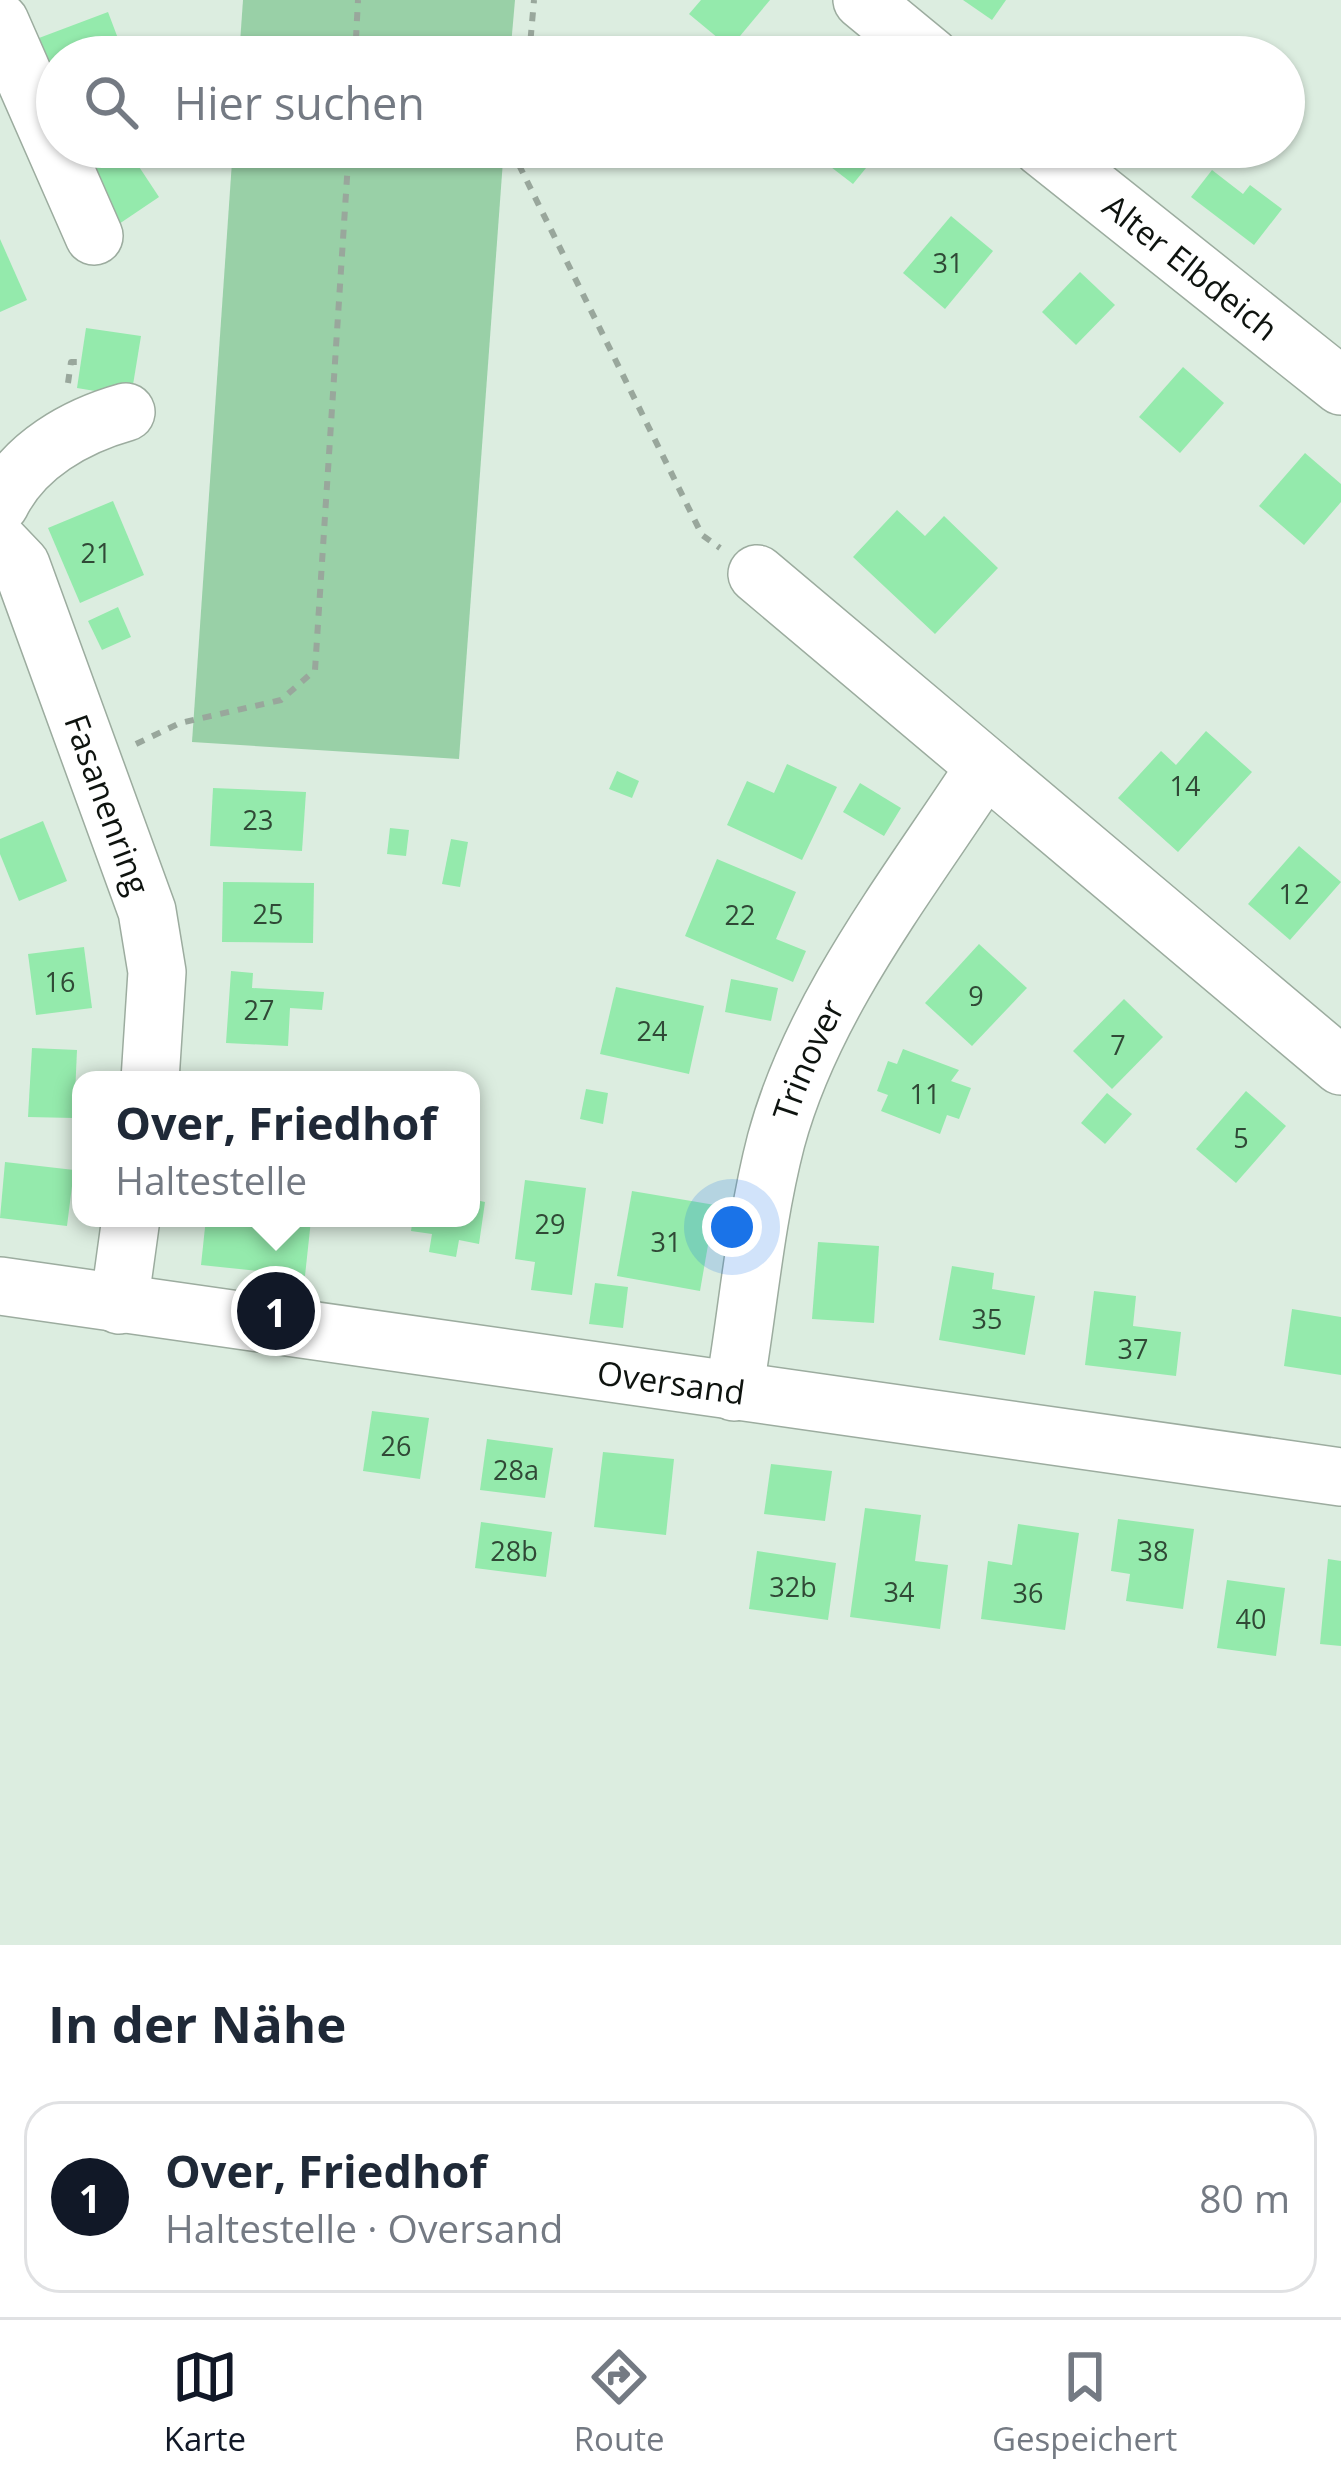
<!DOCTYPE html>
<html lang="de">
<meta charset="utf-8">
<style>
:root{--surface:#fff;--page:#f2f2f3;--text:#1f2937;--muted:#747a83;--line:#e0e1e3;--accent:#111827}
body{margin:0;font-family:"Open Sans",sans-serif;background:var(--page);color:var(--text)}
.you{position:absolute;left:732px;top:1227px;width:42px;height:42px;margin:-30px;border:9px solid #fff;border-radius:50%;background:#1a73e8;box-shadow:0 0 0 18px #1a73e833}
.badge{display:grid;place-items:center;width:78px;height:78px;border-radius:50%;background:var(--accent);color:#fff;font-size:39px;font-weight:700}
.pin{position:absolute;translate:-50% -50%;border:6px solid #fff;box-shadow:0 3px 12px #0006}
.popup{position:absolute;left:72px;top:1071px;width:408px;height:156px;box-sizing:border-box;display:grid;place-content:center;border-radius:24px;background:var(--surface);filter:drop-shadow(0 3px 9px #0005);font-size:39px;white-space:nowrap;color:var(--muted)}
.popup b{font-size:45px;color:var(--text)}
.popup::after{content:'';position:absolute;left:50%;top:100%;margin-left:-24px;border:24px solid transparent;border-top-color:var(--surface)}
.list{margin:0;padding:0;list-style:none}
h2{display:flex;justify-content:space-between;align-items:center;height:156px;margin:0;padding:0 48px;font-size:51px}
h2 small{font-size:39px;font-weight:400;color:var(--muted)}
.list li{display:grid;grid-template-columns:78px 1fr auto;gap:36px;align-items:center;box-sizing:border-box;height:192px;margin:0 24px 24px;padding:0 24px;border:3px solid var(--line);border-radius:36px}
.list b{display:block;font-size:45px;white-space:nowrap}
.list p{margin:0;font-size:39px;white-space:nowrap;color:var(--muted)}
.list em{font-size:39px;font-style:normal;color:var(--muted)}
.icon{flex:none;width:66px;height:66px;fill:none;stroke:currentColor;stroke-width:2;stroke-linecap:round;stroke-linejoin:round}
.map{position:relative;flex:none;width:1341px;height:1945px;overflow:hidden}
.search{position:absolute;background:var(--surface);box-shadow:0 3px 9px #0004;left:36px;right:36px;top:36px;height:132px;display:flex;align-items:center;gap:30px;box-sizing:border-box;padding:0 42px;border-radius:66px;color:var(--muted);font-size:45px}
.sheet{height:372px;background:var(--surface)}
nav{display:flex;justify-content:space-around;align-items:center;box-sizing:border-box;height:168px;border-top:3px solid var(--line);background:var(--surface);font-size:33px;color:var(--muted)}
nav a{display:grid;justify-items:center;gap:6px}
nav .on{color:var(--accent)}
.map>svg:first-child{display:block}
.green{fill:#99d0a7}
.building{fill:#94eaac}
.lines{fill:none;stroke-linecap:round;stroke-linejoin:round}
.minor-casing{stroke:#9cac9f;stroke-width:60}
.path{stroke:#99a79c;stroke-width:6;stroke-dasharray:9 9;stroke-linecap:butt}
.minor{stroke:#fff;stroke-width:57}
.labels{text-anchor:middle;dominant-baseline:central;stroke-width:10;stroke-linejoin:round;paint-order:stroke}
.number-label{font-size:27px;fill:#304936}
.street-label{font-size:33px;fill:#0e130f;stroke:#eafbed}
</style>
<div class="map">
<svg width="1341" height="1945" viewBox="0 0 1341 1945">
<rect width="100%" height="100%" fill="#dcede0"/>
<!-- green -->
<g class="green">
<path d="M243 0H515L510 57H239Z"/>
<path d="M233 147H504L459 759 192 742Z"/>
</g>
<!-- building -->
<g class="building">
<path d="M701 0H770L730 48 689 14Z"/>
<path d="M963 0H1006L992 20Z"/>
<path d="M108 12 125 57H57V81L31 41Z"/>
<path d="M83 147H126L159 197 116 226Z"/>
<path d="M826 147H883L853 184 818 157Z"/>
<path d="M1212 170 1243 194 1250 185 1282 209 1254 245 1191 197Z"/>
<path d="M951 216 993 251 945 309 903 273Z"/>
<path d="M0 239 27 300 0 312Z"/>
<path d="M1080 272 1115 305 1076 345 1042 312Z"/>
<path d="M86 328 141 336 131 397 77 388Z"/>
<path d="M1183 367 1224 403 1180 453 1139 417Z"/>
<path d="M1305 453 1341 484V502L1304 545 1259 506Z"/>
<path d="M113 501 144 575 80 603 48 528Z"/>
<path d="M897 510 925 536 944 516 998 568 935 634 853 557Z"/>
<path d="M118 607 131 637 102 650 88 621Z"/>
<path d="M1206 731 1252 772 1178 852 1118 798 1161 751 1176 765Z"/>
<path d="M787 764 837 787 802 860 727 825 747 781 774 793Z"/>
<path d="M617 771 639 781 632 798 609 789Z"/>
<path d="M860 783 901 808 884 836 843 812Z"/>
<path d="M213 788 306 792 302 851 210 846Z"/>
<path d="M43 821 67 881 19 901 0 854V839Z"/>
<path d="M390 828 409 830 406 856 387 854Z"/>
<path d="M451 839 468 842 460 887 442 884Z"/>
<path d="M1299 846 1341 882 1290 940 1248 904Z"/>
<path d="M717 859 796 892 776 939 806 951 793 982 685 936Z"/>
<path d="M223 882 314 883 313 943 222 942Z"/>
<path d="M979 944 1027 988 972 1046 925 1003Z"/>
<path d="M84 947 92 1008 36 1015 28 954Z"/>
<path d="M231 971 253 973 252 988 324 992 322 1010 290 1008 288 1046 226 1043Z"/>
<path d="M731 979 778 988 771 1021 725 1012Z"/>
<path d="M616 987 704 1006 689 1074 600 1054Z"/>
<path d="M1124 999 1163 1037 1112 1089 1073 1051Z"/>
<path d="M32 1048 77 1050 74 1118 28 1117Z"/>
<path d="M903 1049 959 1070 951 1081 971 1088 959 1119 947 1115 940 1134 881 1111 888 1095 877 1091 888 1061 897 1064Z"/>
<path d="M586 1089 608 1093 603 1124 580 1119Z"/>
<path d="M1246 1091 1286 1126 1236 1183 1196 1149Z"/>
<path d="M1107 1093 1132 1114 1105 1144 1081 1123Z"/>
<path d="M5 1162 74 1170 67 1226 0 1218Z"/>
<path d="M525 1180 586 1188 572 1295 531 1290 535 1262 515 1259Z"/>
<path d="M632 1191 715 1205 700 1291 617 1276Z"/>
<path d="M471 1199 485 1202 479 1244 459 1240 456 1257 429 1252 432 1234 411 1231 413 1218H471Z"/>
<path d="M206 1218 311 1220 305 1276 201 1265Z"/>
<path d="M818 1242 879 1246 874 1323 812 1319Z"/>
<path d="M952 1266 994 1273 992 1289 1035 1296 1025 1355 939 1340Z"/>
<path d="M595 1283 628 1287 623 1328 589 1324Z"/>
<path d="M1094 1291 1136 1296 1133 1326 1181 1332 1176 1376 1085 1365Z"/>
<path d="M1292 1309 1341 1317V1375L1284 1366Z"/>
<path d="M372 1411 429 1418 420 1479 363 1471Z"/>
<path d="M487 1439 553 1448 545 1498 480 1490Z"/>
<path d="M603 1452 674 1459 666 1535 594 1527Z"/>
<path d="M771 1464 832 1471 825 1521 764 1514Z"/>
<path d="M865 1508 921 1515 915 1561 948 1565 940 1629 850 1617Z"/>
<path d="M1118 1519 1194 1529 1183 1609 1126 1601 1130 1574 1111 1571Z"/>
<path d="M481 1522 552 1532 546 1577 475 1568Z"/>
<path d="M1018 1524 1079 1533 1065 1630 981 1619 988 1561 1012 1565Z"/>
<path d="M757 1551 836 1563 828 1620 749 1609Z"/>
<path d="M1328 1559 1341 1561V1646L1320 1644Z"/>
<path d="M1227 1580 1285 1588 1276 1656 1217 1648Z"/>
</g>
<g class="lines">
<defs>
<g id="minor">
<path d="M862 0 931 57"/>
<path d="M0 22 94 236"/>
<path id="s1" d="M1041 147 1341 386"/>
<path d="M0 504C24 455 76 426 126 412"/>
<path id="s2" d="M0 543 21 565 147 911 157 972 150 1080"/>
<path d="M757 574 1341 1066"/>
<path id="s3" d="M0 1286 1341 1477"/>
<path d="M119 1305 131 1218"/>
<path id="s4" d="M734 1392C748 1310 755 1222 776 1141 813 1004 909 884 985 767"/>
</g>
</defs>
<!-- minor casing -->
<use href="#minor" class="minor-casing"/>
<!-- path -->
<g class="path">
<path d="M355 57 358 0"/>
<path d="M529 57 534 0"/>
<path d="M521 147 519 165 702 535 720 548"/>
<path d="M68 383 71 362H81"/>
<path d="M136 744 180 723 281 700 315 670 349 147"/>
</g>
<!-- minor -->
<use href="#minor" class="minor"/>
</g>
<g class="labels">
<!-- number labels -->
<g class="number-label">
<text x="948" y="262">31</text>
<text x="96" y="552">21</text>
<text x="1185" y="785">14</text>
<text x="258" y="819">23</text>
<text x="1294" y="893">12</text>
<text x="268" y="913">25</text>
<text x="740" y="914">22</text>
<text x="60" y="981">16</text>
<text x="976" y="995">9</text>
<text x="259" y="1009">27</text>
<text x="652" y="1030">24</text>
<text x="1118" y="1044">7</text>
<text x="925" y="1093">11</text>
<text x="1241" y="1137">5</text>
<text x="550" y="1223">29</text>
<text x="666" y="1241">31</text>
<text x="987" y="1318">35</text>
<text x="1133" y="1348">37</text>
<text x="396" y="1445">26</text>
<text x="516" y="1469">28a</text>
<text x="514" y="1550">28b</text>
<text x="1153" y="1550">38</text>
<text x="793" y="1586">32b</text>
<text x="899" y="1591">34</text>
<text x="1028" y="1592">36</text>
<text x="1251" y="1618">40</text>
</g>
<!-- street labels -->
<g class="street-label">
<text stroke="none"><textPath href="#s1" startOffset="192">Alter Elbdeich</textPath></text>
<text stroke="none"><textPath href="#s2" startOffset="285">Fasanenring</textPath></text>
<text stroke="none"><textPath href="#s4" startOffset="342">Trinover</textPath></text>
<text stroke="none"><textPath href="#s3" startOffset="678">Oversand</textPath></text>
</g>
</g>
</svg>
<div class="you"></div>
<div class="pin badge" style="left:276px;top:1311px">1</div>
<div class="popup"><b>Over, Friedhof</b>Haltestelle</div>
<div class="search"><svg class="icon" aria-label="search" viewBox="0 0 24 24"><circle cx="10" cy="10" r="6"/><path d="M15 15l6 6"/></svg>Hier suchen</div>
</div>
<section class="sheet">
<h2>In der Nähe<small></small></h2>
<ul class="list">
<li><span class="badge">1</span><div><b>Over, Friedhof</b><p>Haltestelle · Oversand</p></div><em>80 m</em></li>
</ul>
</section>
<nav>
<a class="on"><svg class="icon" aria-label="map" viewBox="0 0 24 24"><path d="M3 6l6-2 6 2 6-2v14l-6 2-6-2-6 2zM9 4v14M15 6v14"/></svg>Karte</a>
<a><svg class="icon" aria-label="directions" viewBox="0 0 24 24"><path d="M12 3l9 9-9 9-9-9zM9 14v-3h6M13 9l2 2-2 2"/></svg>Route</a>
<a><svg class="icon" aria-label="saved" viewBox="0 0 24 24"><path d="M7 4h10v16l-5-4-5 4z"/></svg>Gespeichert</a>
</nav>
